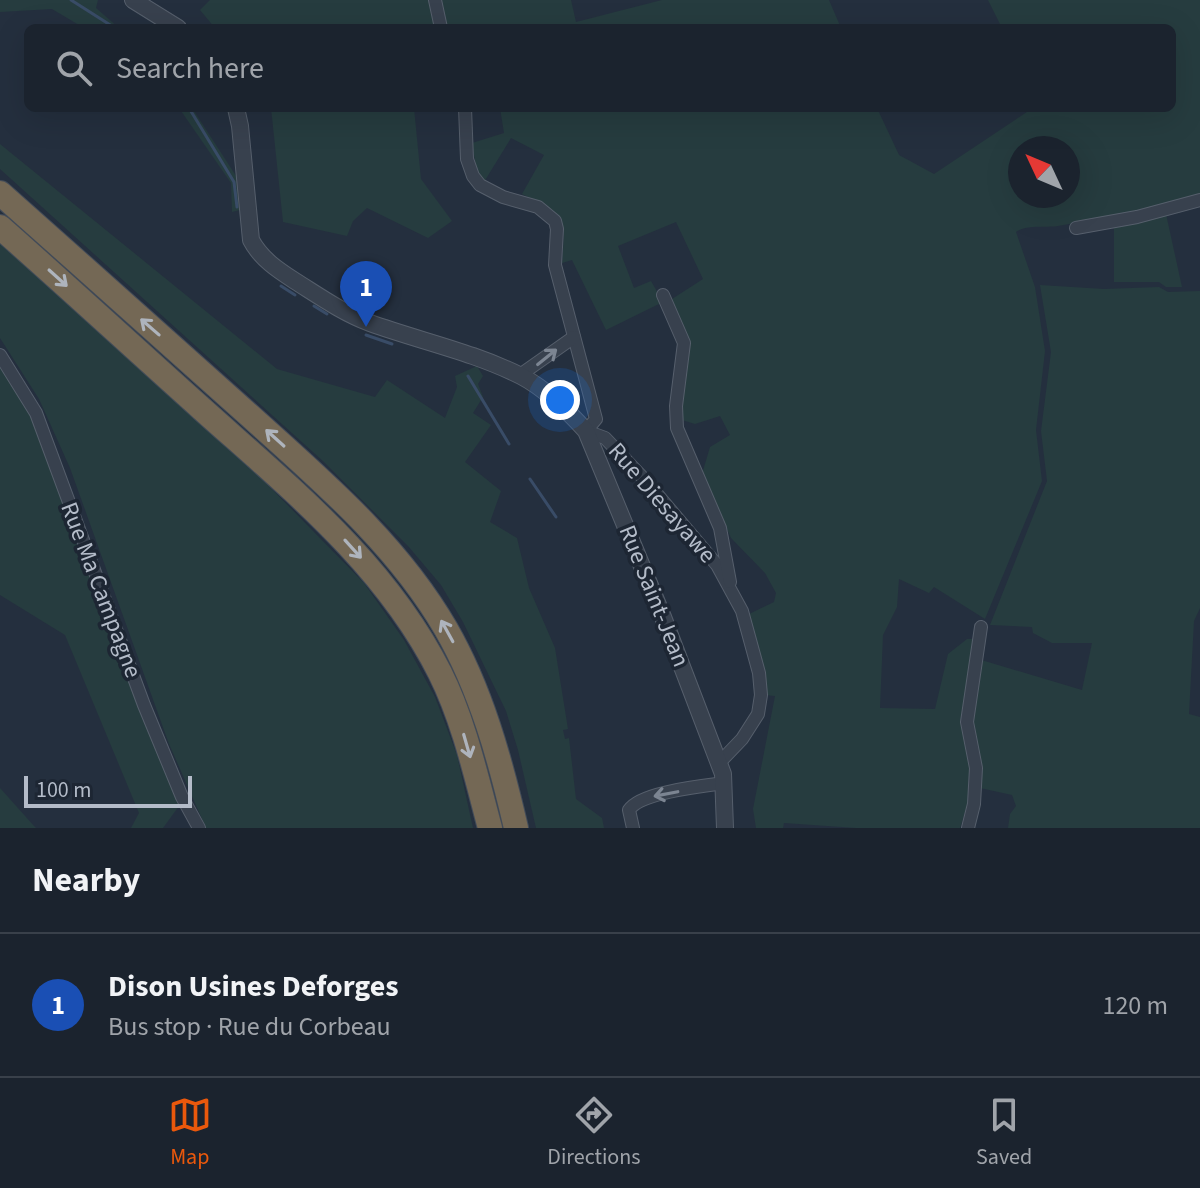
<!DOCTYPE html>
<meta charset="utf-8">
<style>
:root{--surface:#1b232e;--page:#282f3a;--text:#f1f3f6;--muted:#a0a4aa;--line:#39404a;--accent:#ea580c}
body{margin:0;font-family:"Source Sans 3",sans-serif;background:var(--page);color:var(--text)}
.compass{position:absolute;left:1008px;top:136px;width:72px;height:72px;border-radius:50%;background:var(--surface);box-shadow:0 8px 32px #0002;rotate:314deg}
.scale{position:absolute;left:24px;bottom:20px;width:168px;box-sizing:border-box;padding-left:8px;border:4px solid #b4bcc9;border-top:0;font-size:22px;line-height:28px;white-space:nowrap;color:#b4bcc9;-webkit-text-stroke:6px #1d2633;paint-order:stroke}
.you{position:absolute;left:560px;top:400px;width:28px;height:28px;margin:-20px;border:6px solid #fff;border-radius:50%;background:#1a73e8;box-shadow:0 0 0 12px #1a73e833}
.badge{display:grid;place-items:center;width:52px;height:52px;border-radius:50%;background:var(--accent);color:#fff;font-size:26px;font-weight:700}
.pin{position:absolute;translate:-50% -66px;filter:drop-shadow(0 2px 4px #0008)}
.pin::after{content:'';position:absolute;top:42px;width:28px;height:24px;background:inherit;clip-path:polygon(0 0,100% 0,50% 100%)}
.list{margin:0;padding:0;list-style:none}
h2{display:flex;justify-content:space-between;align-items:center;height:104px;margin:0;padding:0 32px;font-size:34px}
h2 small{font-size:26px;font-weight:400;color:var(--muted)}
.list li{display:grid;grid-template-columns:52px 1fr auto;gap:24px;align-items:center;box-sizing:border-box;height:144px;padding:0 32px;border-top:2px solid var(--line)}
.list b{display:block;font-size:30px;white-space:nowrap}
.list p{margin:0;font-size:26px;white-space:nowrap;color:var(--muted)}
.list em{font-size:26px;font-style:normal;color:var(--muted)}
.icon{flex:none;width:44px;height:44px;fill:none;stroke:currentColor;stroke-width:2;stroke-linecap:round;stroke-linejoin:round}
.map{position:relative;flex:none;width:1200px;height:828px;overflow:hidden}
.search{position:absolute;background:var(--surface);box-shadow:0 8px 32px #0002;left:24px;right:24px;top:24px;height:88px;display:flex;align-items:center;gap:20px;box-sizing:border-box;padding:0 28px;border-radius:12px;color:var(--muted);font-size:30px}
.sheet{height:248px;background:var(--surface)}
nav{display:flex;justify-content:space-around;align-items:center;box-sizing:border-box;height:112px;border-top:2px solid var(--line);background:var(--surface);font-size:22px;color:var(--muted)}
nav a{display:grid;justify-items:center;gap:4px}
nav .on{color:var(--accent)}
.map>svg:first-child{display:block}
.green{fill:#263c3f;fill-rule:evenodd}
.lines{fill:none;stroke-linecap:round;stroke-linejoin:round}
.stream{stroke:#394c67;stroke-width:3}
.minor-casing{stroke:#565f6c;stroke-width:14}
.tertiary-casing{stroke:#565f6c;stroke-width:18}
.motorway-casing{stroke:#434c59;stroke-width:26}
.minor{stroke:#38414e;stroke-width:12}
.tertiary{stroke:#38414e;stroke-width:16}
.motorway{stroke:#746855;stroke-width:24}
.oneway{stroke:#aeb4bd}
.oneway2{stroke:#7c8592}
.labels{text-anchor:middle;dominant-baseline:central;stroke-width:7;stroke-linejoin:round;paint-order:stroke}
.street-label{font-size:24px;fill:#b4bcc9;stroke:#1d2633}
</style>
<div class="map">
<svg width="1200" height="828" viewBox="0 0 1200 828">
<rect width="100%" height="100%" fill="#242f3e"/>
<!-- green -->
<g class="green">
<path d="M0 0H98L96 8 119 28H84L52 9 0 12Z"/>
<path d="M210 0H432L438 28H215L200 10Z"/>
<path d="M442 0H571L576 22 662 0H829L841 28H447Z"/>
<path d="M988 0H1200V196C1153 209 1106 217 1058 226 1044 228 1027 224 1016 232L1035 287 1045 351 1036 430 1042 481 985 619 934 587 929 593 899 579 897 607 883 635 880 708 935 709 948 654 967 639H974L968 802 960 828H856L784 823 783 828H756L753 809 775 696 765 695 747 615 774 602 776 593 765 573 731 538 702 474 710 447 730 435 720 416 695 424 682 420 686 341 672 299 703 279 676 222 618 246 634 288 651 281 663 302 606 330 572 260 562 263C566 214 566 215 522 194L544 155 511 138 484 182 476 167 472 143 504 133 500 108H877L899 155 934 174 1033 108H1172V28H1002ZM1020 148H1068V196H1020Z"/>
<path d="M179 108H192L240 182V210L232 212 231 183Z"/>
<path d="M271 108H414L421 179 452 221 428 238 367 208 353 221 347 236 283 222Z"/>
<path d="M0 144 277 369 375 397 387 380 445 418 457 387 455 376 477 366 483 376 478 384 483 397 473 413 491 425 465 462 501 491 490 522 517 538 529 588 555 648 568 729 563 730 565 739 569 738 576 799 602 818 604 828H536L518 750 506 711 463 622 441 585 408 546 324 462 0 169Z"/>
<path d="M1166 214 1182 287H1166L1159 282H1114V225Z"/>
<path d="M0 243 263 480 364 583 404 640 435 697 457 755 473 828H206L169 744 70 468 39 399 0 338Z"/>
<path d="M1040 285 1104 289 1159 287 1168 292 1200 291V608L1194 621 1189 714 1200 717V828H1008L1010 814 1016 806 1012 795 980 788 972 718 978 659 1082 690 1092 643H1052L1033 633 1032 627 990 625 1047 481 1041 431 1051 352Z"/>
<path d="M0 361 35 423 140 710 179 806 163 828H131L139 813 65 635 0 595Z"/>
<path d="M0 788 34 826 36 828H0Z"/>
</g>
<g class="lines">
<!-- stream -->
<g class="stream">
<path d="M71 0 115 28"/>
<path d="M189 108 234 182 237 207"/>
<path d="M281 286 295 295"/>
<path d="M314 306 327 314"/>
<path d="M366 335 392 344"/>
<path d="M468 376 509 444"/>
<path d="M530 479 556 517"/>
</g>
<defs>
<g id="minor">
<path d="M435 0 441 28"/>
<path d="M465 108 467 159 473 176 480 185 503 197 538 207 555 221 557 229 555 265 596 419 586 431 605 438 645 480 717 565 742 611 759 673 761 695 758 714 742 739 719 763"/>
<path d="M1076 228 1137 217 1200 200"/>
<path d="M663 295 684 343 676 406 677 428 720 528 730 582"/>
<path d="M0 355 36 413 144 705 182 797 199 828"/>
<path d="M520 375 574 337"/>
<path d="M633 828 629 810C640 792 703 786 725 783"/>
<path d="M968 828 974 804 976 768 967 722 981 627"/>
</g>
<g id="tertiary">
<path d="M133 0 178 28"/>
<path d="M236 108 240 126 251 240C261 259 278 270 295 281 319 296 343 313 370 323 420 341 473 352 521 376 546 389 567 410 586 431L663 617 723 774 725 828"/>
</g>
<g id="motorway">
<path d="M0 193C83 267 167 341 249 415 321 480 397 544 446 629 481 690 500 759 516 828"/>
<path d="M0 227C68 287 135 349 202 409 291 489 385 564 440 673 464 721 476 776 490 828"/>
</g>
</defs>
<!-- minor casing -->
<use href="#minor" class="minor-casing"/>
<!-- tertiary casing -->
<use href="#tertiary" class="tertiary-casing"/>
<!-- motorway casing -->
<use href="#motorway" class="motorway-casing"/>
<!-- minor -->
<use href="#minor" class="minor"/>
<!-- tertiary -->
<use href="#tertiary" class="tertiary"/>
<!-- motorway -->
<use href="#motorway" class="motorway"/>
</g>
<!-- one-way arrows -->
<defs><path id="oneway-shaft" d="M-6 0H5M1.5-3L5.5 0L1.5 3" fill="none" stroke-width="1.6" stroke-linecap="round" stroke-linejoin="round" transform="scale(2)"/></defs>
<g class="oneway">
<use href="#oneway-shaft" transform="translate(58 278) rotate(42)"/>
<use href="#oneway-shaft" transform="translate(150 327) rotate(-139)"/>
<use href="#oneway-shaft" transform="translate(275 438) rotate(-138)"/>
<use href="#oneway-shaft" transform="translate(353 549) rotate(48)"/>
<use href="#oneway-shaft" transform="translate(447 631) rotate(-119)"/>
<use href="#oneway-shaft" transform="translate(467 746) rotate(74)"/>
</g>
<g class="oneway2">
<use href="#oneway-shaft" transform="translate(547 357) rotate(-39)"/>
<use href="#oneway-shaft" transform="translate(666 794) rotate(169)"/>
</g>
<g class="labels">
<!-- street labels -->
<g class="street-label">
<text transform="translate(662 503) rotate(49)">Rue Diesayawe</text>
<text transform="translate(101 590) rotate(69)">Rue Ma Campagne</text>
<text transform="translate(654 596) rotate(68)">Rue Saint-Jean</text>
</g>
</g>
</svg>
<svg class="compass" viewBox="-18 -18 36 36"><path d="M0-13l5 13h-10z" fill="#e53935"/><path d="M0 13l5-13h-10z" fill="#a0a4aa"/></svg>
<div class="scale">100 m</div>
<div class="you"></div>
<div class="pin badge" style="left:366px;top:327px;background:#1a4fb4">1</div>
<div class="search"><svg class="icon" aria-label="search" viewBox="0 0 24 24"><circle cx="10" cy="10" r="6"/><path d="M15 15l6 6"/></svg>Search here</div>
</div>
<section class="sheet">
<h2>Nearby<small></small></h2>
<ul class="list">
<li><span class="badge" style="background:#1a4fb4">1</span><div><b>Dison Usines Deforges</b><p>Bus stop · Rue du Corbeau</p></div><em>120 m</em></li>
</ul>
</section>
<nav>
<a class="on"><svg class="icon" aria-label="map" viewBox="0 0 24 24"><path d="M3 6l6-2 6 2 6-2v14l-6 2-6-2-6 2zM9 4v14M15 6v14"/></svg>Map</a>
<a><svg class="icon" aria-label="directions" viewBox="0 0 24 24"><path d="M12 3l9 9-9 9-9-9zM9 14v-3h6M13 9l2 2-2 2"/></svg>Directions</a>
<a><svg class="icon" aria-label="saved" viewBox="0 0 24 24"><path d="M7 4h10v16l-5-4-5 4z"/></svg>Saved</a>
</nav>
